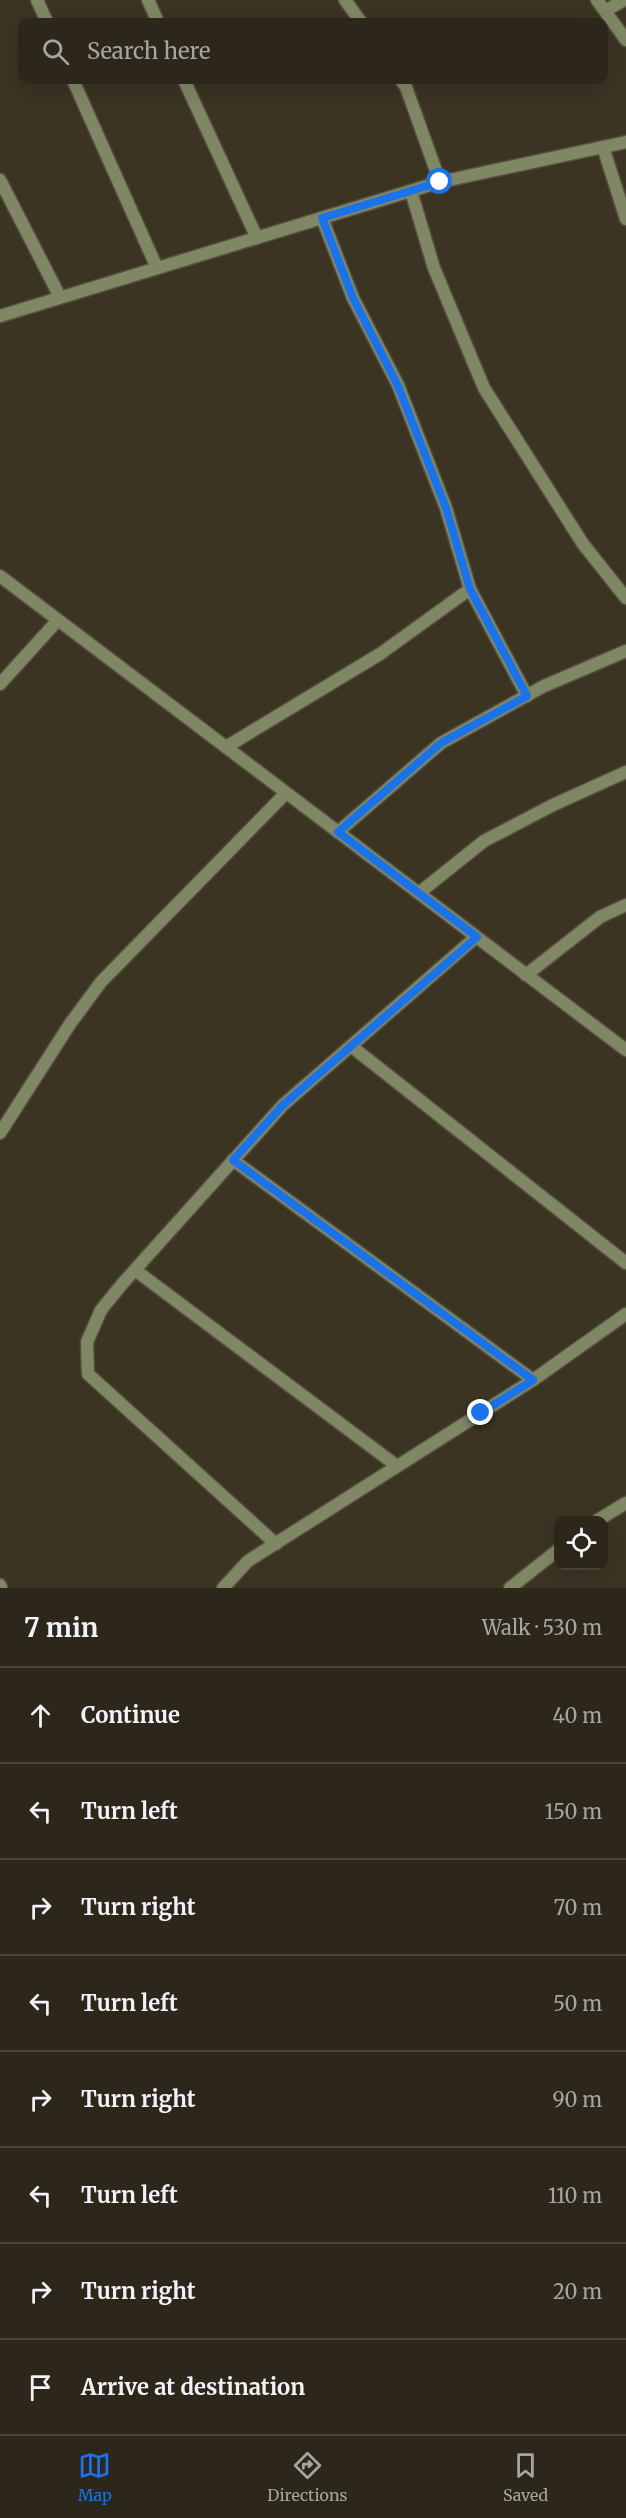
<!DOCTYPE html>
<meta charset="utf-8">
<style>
:root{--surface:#2c271a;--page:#342f23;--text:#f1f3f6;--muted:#a6a5a2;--line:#484439;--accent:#1a73e8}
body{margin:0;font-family:Merriweather,serif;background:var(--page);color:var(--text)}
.controls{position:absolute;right:18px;bottom:18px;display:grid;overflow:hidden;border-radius:12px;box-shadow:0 6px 24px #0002}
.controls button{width:54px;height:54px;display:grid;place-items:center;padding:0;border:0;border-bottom:2px solid var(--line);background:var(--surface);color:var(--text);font:30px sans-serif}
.stop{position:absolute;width:18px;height:18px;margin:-14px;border:4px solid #1a73e8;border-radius:50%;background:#fff}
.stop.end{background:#1a73e8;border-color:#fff;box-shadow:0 2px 6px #0008}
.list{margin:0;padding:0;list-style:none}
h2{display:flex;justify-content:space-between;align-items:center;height:78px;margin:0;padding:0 24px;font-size:26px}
h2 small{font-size:20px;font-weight:400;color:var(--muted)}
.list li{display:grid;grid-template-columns:39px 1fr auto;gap:18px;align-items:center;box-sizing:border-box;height:96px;padding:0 24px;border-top:2px solid var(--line)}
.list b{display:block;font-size:22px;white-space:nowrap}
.list em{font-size:20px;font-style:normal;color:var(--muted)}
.icon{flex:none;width:33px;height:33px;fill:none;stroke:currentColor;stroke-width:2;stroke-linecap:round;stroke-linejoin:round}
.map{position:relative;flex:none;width:626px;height:1588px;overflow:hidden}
.search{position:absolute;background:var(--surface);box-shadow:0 6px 24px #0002;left:18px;right:18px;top:18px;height:66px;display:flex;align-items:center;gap:15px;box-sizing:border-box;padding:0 21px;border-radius:12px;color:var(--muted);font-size:22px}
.sheet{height:846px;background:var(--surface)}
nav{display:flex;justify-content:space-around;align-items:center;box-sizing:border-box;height:84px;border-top:2px solid var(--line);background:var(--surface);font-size:16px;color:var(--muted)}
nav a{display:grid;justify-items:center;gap:3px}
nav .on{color:var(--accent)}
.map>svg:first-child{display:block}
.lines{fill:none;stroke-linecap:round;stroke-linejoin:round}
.minor-casing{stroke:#575040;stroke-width:15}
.tertiary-casing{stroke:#575040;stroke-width:15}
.minor{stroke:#808765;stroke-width:12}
.tertiary{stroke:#808765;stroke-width:12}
.route{stroke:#1a73e8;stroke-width:8}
</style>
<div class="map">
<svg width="626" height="1588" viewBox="0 0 626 1588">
<rect width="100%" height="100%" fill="#3b3423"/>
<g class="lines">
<defs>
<g id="minor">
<path d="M37 0 47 22"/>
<path d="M148 0 158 22"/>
<path d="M345 0 361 22"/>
<path d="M597 0 626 40"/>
<path d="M605 11 624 0"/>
<path d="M73 80 157 268"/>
<path d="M184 80 257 238"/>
<path d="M401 80 406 87 440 182"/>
<path d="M603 147 626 219"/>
<path d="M0 180 60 297"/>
<path d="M411 191 434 268 484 388 583 544 626 598"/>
<path d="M322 218 353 298 398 385 446 508 470 589 527 696"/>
<path d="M0 316 440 182 626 142"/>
<path d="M0 684 58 620"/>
<path d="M226 747 380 654 470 589"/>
<path d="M338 832 441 743 544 686 626 651"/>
<path d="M419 893 484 841 553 805 626 772"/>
<path d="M526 975 600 917 626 905"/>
<path d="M351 1046 626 1263"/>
<path d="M0 1133 70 1024 101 982 286 793"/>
<path d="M233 1160 533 1380"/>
<path d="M135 1270 397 1466"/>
<path d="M598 1520 626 1503"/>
<path d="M276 1544 88 1374 87 1342 101 1310 123 1283 283 1105 476 937"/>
<path d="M0 1585 1 1588"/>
<path d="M223 1588 248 1561 533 1380 626 1314"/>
<path d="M510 1588 558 1550"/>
</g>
<path id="tertiary" d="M0 576 626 1050"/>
</defs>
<!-- minor casing -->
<use href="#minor" class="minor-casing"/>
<!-- tertiary casing -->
<use href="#tertiary" class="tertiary-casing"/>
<!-- minor -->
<use href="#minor" class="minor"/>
<!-- tertiary -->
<use href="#tertiary" class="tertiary"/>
</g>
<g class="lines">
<!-- route -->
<path class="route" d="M440 182 322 218 353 298 398 386 446 508 470 589 527 696 441 743 338 832 477 937 283 1105 233 1160 533 1380 481 1413"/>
</g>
</svg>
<div class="controls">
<button><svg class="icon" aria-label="locate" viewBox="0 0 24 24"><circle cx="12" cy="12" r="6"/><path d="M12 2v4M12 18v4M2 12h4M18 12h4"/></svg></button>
</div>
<div class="stop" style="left:440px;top:182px"></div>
<div class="stop end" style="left:481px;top:1413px"></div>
<div class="search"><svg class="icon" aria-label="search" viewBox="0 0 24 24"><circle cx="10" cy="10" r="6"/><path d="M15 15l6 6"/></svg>Search here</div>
</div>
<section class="sheet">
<h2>7 min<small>Walk · 530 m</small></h2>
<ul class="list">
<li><svg class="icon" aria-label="ahead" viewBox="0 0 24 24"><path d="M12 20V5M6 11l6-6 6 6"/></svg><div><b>Continue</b></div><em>40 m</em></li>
<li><svg class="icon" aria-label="left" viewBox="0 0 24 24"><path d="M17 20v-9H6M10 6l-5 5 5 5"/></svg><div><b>Turn left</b></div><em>150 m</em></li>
<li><svg class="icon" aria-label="right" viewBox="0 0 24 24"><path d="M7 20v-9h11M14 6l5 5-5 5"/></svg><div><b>Turn right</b></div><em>70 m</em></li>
<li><svg class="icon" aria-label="left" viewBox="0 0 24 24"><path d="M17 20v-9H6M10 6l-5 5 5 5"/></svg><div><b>Turn left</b></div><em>50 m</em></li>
<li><svg class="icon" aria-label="right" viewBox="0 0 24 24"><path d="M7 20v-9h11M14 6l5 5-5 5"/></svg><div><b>Turn right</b></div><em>90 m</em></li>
<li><svg class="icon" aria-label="left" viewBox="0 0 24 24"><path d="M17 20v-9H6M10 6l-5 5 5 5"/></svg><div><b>Turn left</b></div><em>110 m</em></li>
<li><svg class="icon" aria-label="right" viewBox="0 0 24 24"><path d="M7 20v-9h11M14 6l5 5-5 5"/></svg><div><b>Turn right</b></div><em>20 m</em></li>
<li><svg class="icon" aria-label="arrive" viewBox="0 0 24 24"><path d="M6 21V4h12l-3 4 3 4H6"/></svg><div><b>Arrive at destination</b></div></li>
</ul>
</section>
<nav>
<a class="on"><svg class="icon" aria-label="map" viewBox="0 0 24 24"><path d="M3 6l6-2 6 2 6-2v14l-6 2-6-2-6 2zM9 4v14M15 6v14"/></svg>Map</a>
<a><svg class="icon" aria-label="directions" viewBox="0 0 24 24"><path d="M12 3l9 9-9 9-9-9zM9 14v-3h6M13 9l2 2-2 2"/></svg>Directions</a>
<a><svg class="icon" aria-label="saved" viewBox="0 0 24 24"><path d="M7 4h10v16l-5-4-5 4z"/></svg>Saved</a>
</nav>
